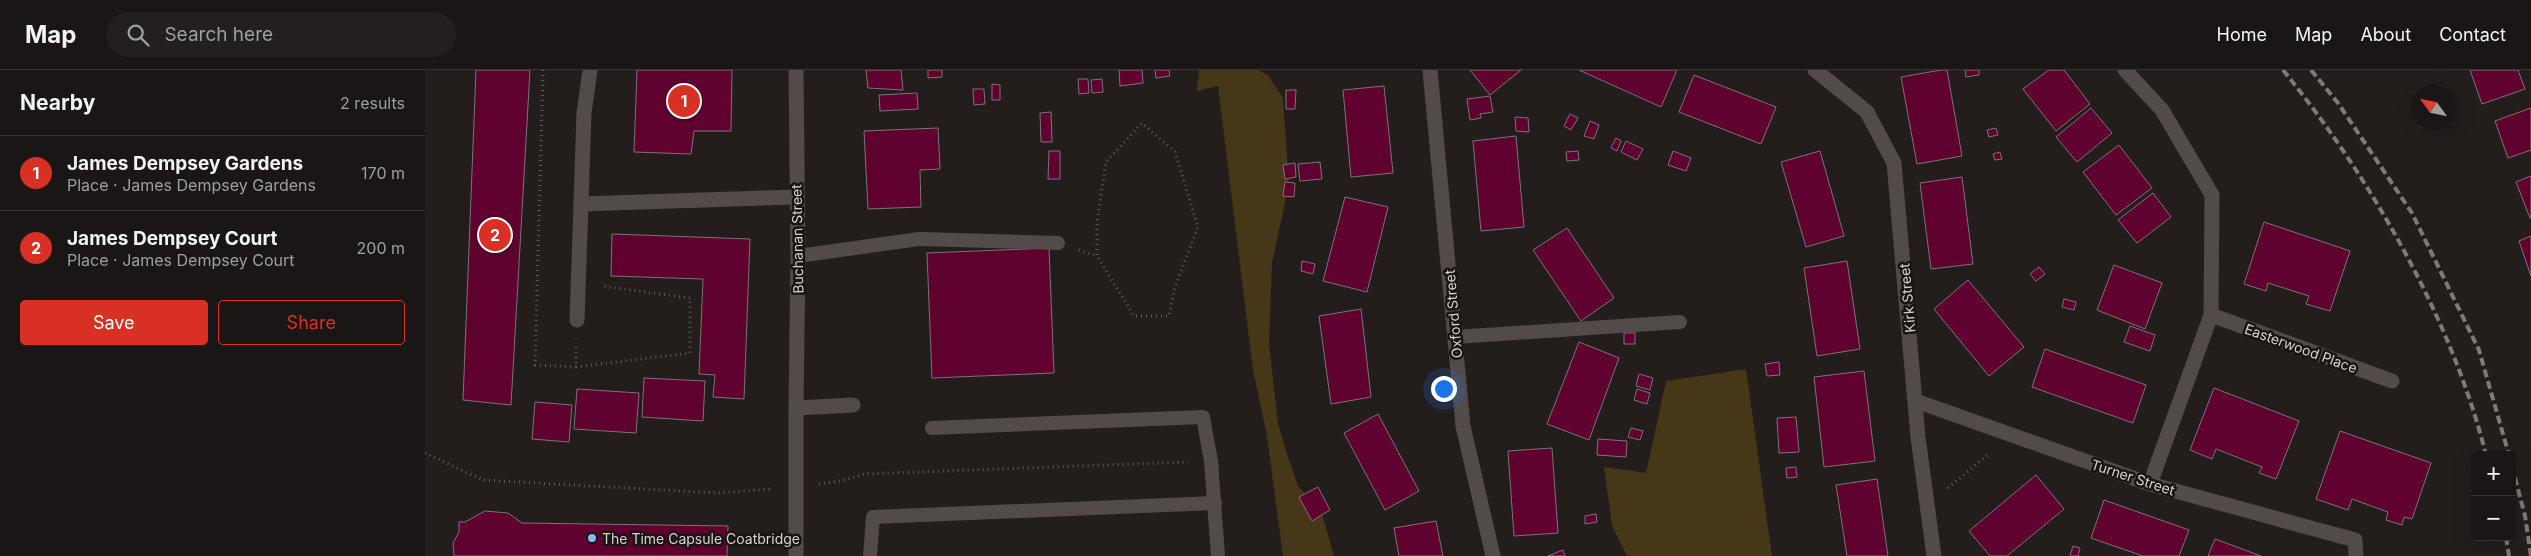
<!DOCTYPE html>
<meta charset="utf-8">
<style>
:root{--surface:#1a1615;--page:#231f1e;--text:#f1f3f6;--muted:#9f9fa0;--line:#383534;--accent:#d93025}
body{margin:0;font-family:Inter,sans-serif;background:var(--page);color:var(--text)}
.controls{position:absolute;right:15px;bottom:15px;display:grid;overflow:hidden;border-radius:5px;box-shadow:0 5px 20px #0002}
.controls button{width:45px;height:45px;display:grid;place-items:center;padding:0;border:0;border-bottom:1px solid var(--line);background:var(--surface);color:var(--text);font:25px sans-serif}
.compass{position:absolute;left:1986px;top:15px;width:45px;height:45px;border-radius:50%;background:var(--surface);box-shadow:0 5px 20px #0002;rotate:303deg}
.you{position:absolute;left:1018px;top:318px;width:18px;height:18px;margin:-12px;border:4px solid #fff;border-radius:50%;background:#1a73e8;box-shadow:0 0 0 8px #1a73e833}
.badge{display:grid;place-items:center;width:32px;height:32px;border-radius:50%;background:var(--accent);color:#fff;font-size:16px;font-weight:700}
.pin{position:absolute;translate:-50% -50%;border:2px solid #fff;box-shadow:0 1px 5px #0006}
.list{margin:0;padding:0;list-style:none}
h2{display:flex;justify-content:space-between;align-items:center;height:65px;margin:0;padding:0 20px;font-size:21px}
h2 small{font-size:16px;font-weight:400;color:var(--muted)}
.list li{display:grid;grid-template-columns:32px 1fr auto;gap:15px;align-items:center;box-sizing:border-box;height:75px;padding:0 20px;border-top:1px solid var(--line)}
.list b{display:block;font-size:19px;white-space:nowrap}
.list p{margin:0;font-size:16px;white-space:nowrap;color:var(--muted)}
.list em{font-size:16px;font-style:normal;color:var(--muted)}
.actions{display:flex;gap:10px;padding:15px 20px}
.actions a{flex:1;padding:11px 0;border:1px solid var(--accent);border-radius:5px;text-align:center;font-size:18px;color:var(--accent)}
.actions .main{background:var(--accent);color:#fff}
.icon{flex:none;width:28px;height:28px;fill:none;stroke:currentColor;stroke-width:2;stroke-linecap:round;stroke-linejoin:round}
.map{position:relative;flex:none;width:2106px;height:486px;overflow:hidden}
header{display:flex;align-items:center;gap:30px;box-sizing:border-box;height:70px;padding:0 25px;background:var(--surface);border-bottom:1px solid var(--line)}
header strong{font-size:24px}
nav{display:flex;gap:28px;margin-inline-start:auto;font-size:18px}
.search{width:350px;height:45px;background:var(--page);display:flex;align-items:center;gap:12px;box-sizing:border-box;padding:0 18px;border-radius:28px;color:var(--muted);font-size:19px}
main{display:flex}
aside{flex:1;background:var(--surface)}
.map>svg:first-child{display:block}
.green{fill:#473719}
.building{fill:#600230;stroke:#7c7476}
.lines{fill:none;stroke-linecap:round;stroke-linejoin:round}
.path{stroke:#615b5a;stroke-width:3;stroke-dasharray:1 4;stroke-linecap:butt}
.lane{stroke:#524b49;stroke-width:14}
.street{stroke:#524b49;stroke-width:15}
.rail{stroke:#7f7978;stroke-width:4;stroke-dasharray:8 4;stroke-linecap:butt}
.poi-dot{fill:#82bcfa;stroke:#1a1413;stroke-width:2}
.labels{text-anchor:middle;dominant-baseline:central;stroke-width:5;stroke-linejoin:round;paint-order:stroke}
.street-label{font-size:14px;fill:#d7d2d1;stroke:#1a1413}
.poi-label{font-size:14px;fill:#d7d2d1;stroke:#1a1413;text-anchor:start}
</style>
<header>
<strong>Map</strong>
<div class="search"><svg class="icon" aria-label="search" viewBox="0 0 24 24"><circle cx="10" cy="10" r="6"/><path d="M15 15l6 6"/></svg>Search here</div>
<nav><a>Home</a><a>Map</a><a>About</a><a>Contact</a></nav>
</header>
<main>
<aside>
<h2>Nearby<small>2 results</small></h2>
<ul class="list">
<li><span class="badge">1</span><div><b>James Dempsey Gardens</b><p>Place · James Dempsey Gardens</p></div><em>170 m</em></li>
<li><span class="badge">2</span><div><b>James Dempsey Court</b><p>Place · James Dempsey Court</p></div><em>200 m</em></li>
</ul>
<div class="actions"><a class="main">Save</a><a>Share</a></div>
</aside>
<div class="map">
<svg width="2106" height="486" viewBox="0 0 2106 486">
<rect width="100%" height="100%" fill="#231d1c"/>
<!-- green -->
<g class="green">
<path d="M774 0H833L843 5 858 28 864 114 847 193 844 274 853 353 862 384 873 416 897 444 909 486H858L842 366 828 300 793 16 772 21Z"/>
<path d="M1321 299 1347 486H1202L1187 455 1179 397 1221 403 1241 311Z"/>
</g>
<!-- building -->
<g class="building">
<path d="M51 0H105L86 335 38 330Z"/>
<path d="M212 0H307L306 61H269L266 84 209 82Z"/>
<path d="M441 0H476L478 20 443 18Z"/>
<path d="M503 0H517V7L503 8Z"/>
<path d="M694 0H717L718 13 695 16Z"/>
<path d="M730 0H744L745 6 731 8Z"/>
<path d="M1045 0H1096L1065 25Z"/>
<path d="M1154 0H1252L1236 37Z"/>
<path d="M1516 0H1522L1537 86 1492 94 1476 7Z"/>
<path d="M1540 0H1554V5L1541 7Z"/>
<path d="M1624 0H1639L1665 34 1631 61 1598 19Z"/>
<path d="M2045 0H2093L2100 19 2057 34Z"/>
<path d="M1269 5 1351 37 1336 74 1254 42Z"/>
<path d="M653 9H663L664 23 654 24Z"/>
<path d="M677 9 678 22 667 23 666 10Z"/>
<path d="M567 14 575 15V30H567Z"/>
<path d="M959 16 968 103 926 107 918 20Z"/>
<path d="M548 19H559L560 34 549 35Z"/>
<path d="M861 20H871L870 39H861Z"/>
<path d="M492 23 493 39 455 41 454 25Z"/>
<path d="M1065 26 1068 42 1055 44 1056 48 1045 50 1042 29Z"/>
<path d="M1666 38 1687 63 1652 92 1631 67Z"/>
<path d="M2106 38V80L2083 88 2070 51Z"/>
<path d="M626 42 627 72H616L615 43Z"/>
<path d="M1145 44 1153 48 1146 60 1139 56Z"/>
<path d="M1090 47 1103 48 1104 62 1091 61Z"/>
<path d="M1165 51 1174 55 1169 69 1159 66Z"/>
<path d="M513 58 515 99 495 100 496 137 443 139 439 61Z"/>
<path d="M1571 58 1573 65 1564 67 1562 60Z"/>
<path d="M1091 66 1099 157 1056 161 1048 71Z"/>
<path d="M1191 68 1196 71 1192 81 1186 78Z"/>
<path d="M1201 71 1218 79 1212 90 1196 82Z"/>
<path d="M1694 75 1727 118 1691 145 1658 102Z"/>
<path d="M624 81H635V109H623Z"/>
<path d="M1153 81 1154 90 1142 91 1141 82Z"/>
<path d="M1248 81 1266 88 1261 101 1243 95Z"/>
<path d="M1395 81 1419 166 1381 177 1356 92Z"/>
<path d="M1575 82 1577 89 1570 90 1568 84Z"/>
<path d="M895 92 897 109 875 111 873 94Z"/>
<path d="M870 93 871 107 860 109 858 95Z"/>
<path d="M2106 106V148H2105L2091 112Z"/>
<path d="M1537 107 1548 194 1506 199 1495 113Z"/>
<path d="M860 112 870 113 869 127 858 126Z"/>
<path d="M1728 123 1746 147 1712 173 1693 150Z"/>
<path d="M920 127 963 137 942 222 898 211Z"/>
<path d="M1839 152 1925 181 1905 241 1881 234 1884 226 1843 213 1841 221 1819 214Z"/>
<path d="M1142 158 1189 228 1156 251 1108 180Z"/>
<path d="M187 164 325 169 319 329 288 327 290 305 274 304 278 209 186 206Z"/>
<path d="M2106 166V206L2094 171Z"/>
<path d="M624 178 629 303 507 308 502 183Z"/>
<path d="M877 191 890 194 888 204 876 201Z"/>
<path d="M1422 191 1435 279 1392 286 1379 198Z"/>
<path d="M1689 195 1737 213 1720 259 1672 240Z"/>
<path d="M1614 197 1620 204 1611 211 1605 204Z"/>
<path d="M1543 210 1599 277 1564 306 1509 239Z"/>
<path d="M1639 229 1651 232 1649 240 1637 237Z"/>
<path d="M936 239 946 327 906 334 894 246Z"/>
<path d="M1705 256 1730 265 1725 281 1699 272Z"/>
<rect x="1199" y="263" width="11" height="11"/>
<path d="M1154 272 1194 288 1164 370 1122 354Z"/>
<path d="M1620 279 1721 315 1708 353 1607 317Z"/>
<path d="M1354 292 1355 305 1342 306 1340 294Z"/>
<path d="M1439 301 1450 391 1399 397 1389 307Z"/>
<path d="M1214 304 1228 308 1225 320 1211 316Z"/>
<path d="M219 308 280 311 278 351 217 347Z"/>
<path d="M1789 318 1874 351 1851 409 1834 403 1837 397 1791 379 1787 389 1765 380Z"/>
<path d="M152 319 214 323 211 363 149 359Z"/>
<path d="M1212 319 1225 323 1222 334 1209 330Z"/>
<path d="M110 332 147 335 144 372 107 369Z"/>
<path d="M953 344 994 421 960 440 919 363Z"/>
<path d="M1371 347 1374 382 1354 383 1352 348Z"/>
<path d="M1206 358 1218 361 1215 370 1203 367Z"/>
<path d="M1915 361 2006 393 1987 449 1979 447 1977 455 1961 450 1963 442 1927 429 1923 440 1891 429Z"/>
<path d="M1173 369 1202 371 1201 387 1172 385Z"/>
<path d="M1127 378 1133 463 1089 466 1083 381Z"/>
<path d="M1371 397 1372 407 1362 408 1361 398Z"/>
<path d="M1611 405 1639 439 1582 486H1565L1544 461Z"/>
<path d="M1452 409 1463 486H1422L1411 415Z"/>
<path d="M893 417 905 440 887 451 874 427Z"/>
<path d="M1679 430 1764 460 1754 486H1718L1666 468Z"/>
<path d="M60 441 83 443 97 453 303 456 302 486H29L28 473 34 462V452H40Z"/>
<path d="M1171 444 1172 452 1160 454V446Z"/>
<path d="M1011 451 1018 486H974L969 458Z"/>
<path d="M1790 469 1836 486H1783Z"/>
<path d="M1648 476 1655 478 1653 486H1645Z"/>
<path d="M1138 480 1140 486H1123Z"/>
</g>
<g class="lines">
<!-- path -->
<g class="path">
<path d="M118 0 110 295 151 297V273"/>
<path d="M654 180 672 186V152L681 92 717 53 750 82 773 157 750 217 744 246H709L672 186"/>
<path d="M151 297 265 283V228L177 216"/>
<path d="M0 383 58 410 292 423 348 419"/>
<path d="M394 414 420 410 439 404 763 392"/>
<path d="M1523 418 1565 383"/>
</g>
<!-- lane -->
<g class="lane">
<path d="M373 186 494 169 633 173"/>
<path d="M1030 267 1255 252"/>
<path d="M507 358 778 347 786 391 793 486"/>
<path d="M445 486 448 447 790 433"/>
</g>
<!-- street -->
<g class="street">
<path d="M165 0 159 43 156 134 371 127"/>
<path d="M371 0 373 186 371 338 428 335"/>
<path d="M1005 0 1038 356 1068 486"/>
<path d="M1390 0 1442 42 1469 93 1493 367 1509 486"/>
<path d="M1700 0 1737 40 1787 125 1786 245 1725 414"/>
<path d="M1786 245 1967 311"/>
<path d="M152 250 156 134"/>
<path d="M1491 331 1725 414 1930 470 1931 486"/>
<path d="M371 486V338"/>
</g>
<!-- rail -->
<g class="rail">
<path d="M1858 0C1946 108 2027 249 2061 385"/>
<path d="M1886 0 1913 33 1987 143 2054 280 2084 385"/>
<path d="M2087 396 2100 446 2106 486"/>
<path d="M2081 467 2084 486"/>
</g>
</g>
<!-- markers -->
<circle class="poi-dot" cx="167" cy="468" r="5"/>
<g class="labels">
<!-- street labels -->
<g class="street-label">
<text transform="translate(372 169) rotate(-91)">Buchanan Street</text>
<text transform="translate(1482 228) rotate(-95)">Kirk Street</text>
<text transform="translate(1028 244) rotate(-95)">Oxford Street</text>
<text transform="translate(1876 278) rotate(20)">Easterwood Place</text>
<text transform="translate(1708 407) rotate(18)">Turner Street</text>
</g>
<!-- poi labels -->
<g class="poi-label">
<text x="177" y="468">The Time Capsule Coatbridge</text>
</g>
</g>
</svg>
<div class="controls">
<button>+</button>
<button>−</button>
</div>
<svg class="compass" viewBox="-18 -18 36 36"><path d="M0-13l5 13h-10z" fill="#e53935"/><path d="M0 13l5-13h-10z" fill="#9f9fa0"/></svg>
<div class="you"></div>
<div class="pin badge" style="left:259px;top:31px">1</div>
<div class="pin badge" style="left:70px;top:165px">2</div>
</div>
</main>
